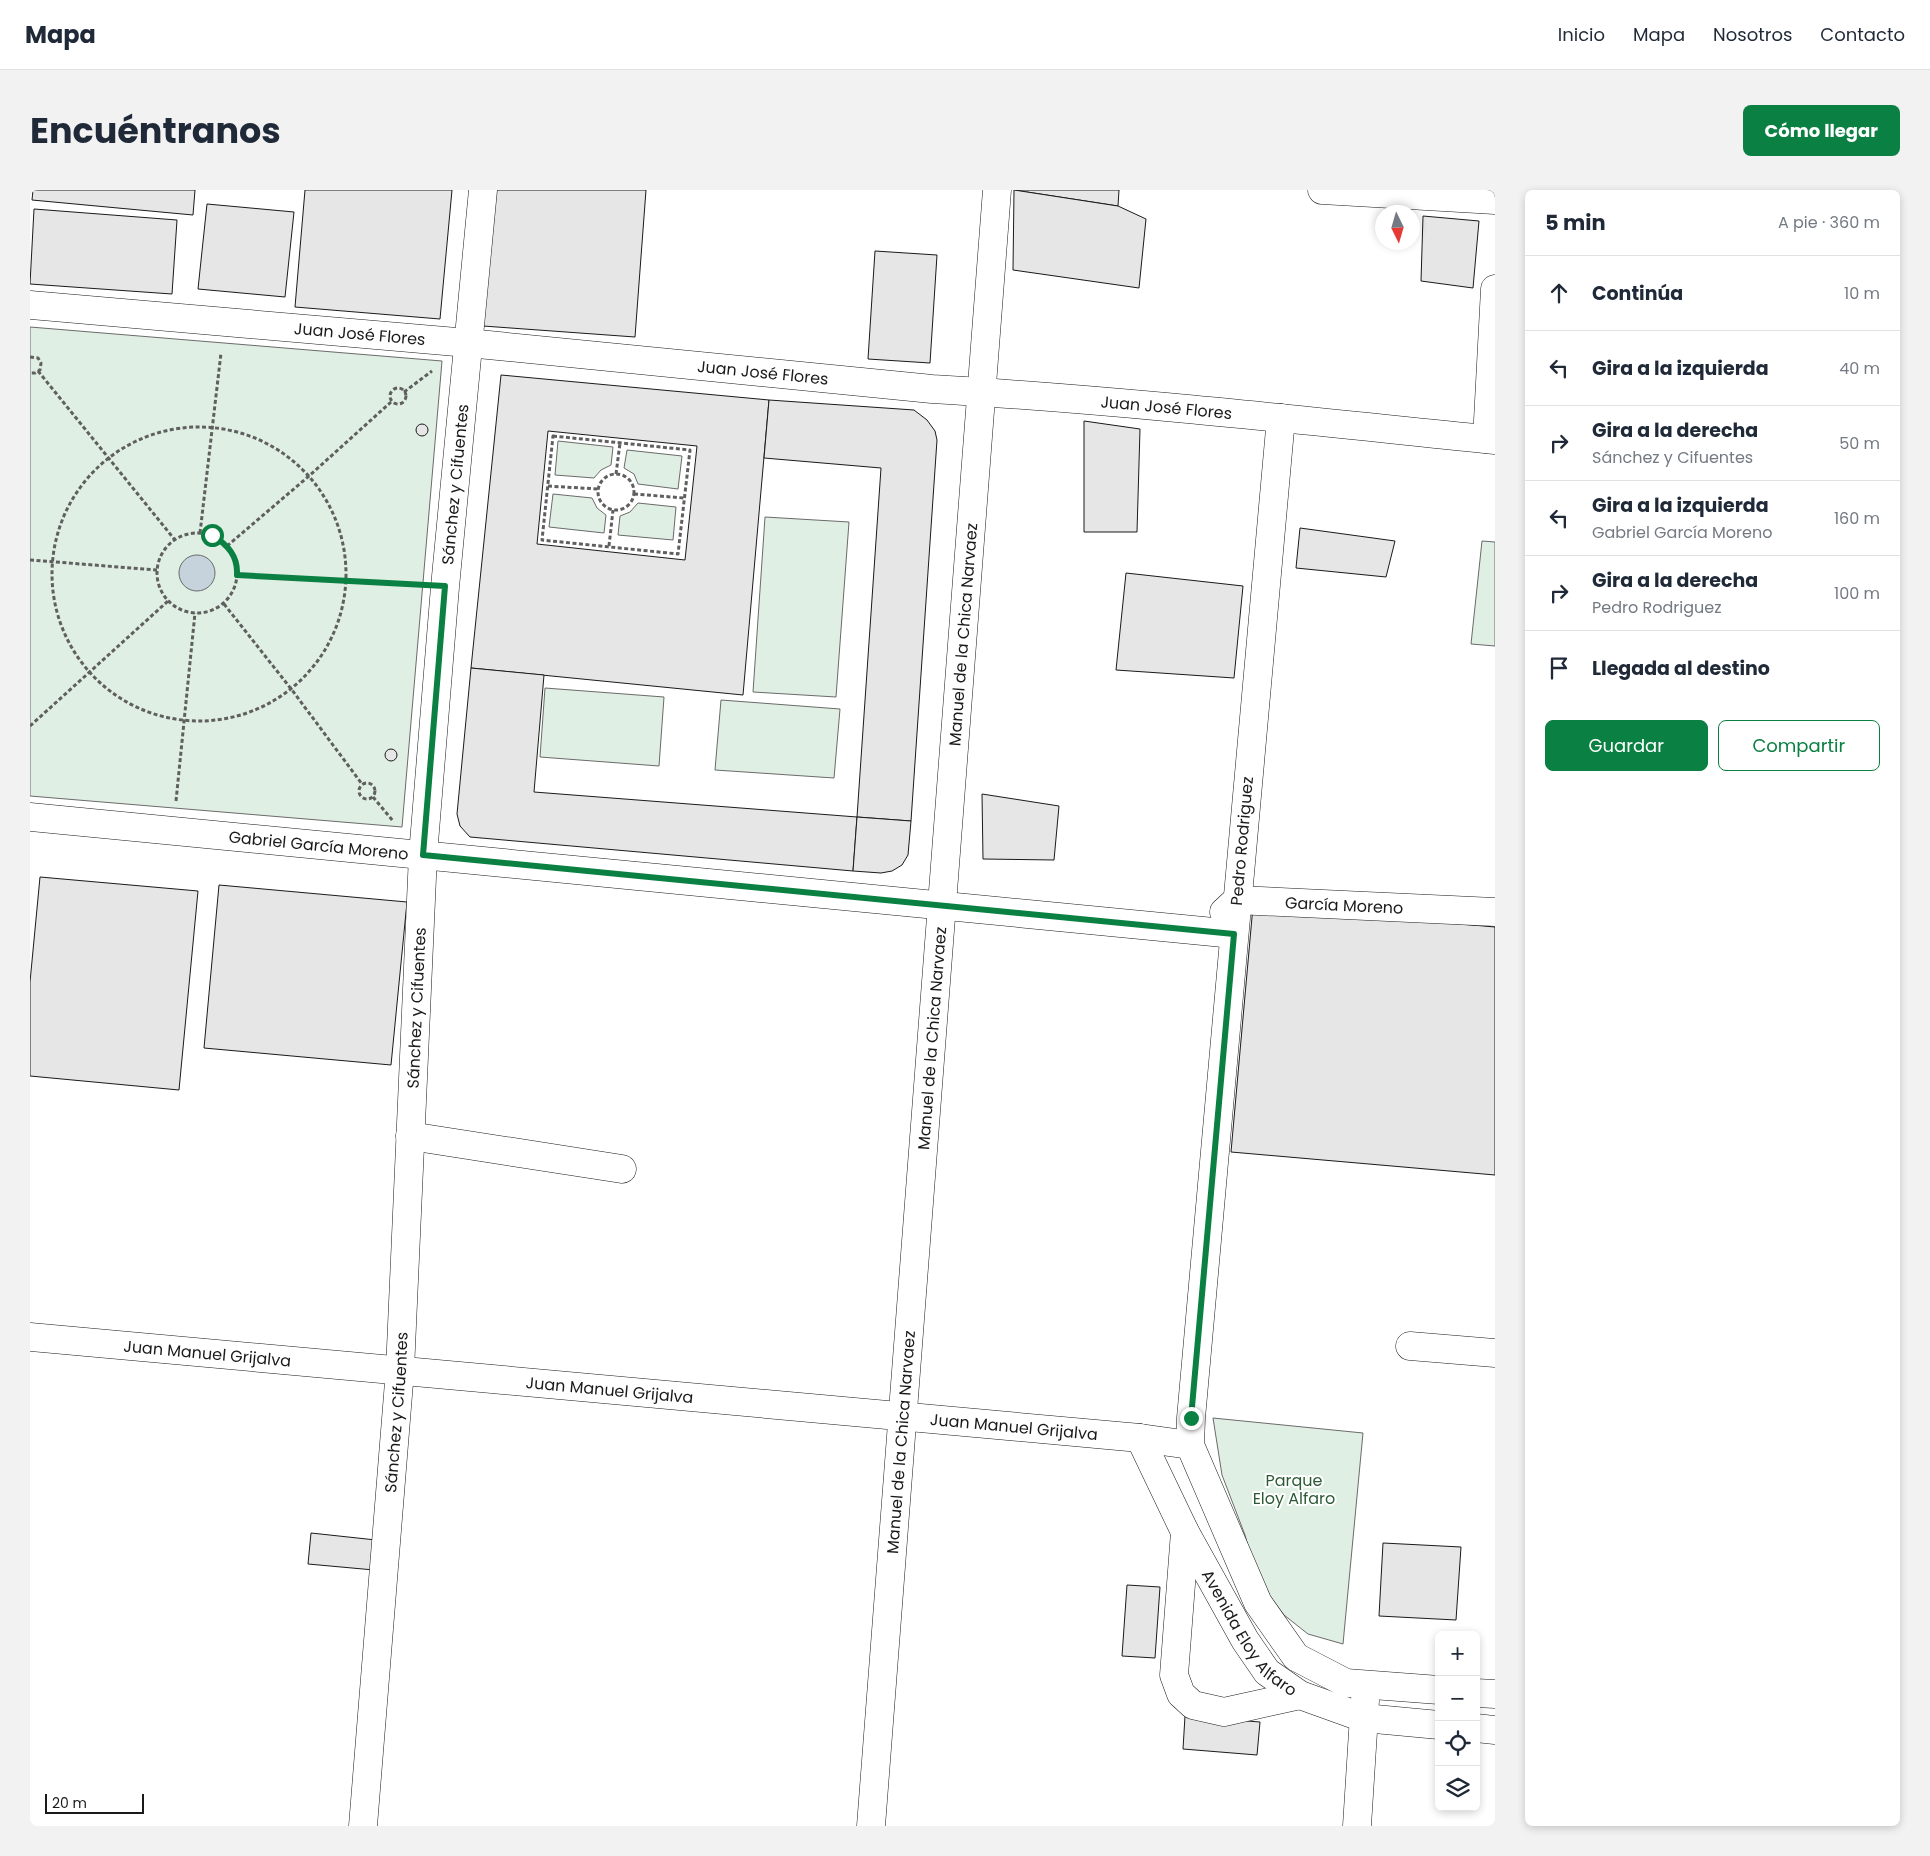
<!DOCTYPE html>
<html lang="es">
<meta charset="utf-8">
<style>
:root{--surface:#fff;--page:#f2f2f3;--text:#1f2937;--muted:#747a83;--line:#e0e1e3;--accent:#0b8043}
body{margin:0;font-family:Poppins,sans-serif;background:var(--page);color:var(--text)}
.controls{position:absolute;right:15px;bottom:15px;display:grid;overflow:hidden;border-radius:8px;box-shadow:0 2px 8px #0003}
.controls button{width:45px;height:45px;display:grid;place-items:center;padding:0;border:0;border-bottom:1px solid var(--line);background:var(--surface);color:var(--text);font:25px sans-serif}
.compass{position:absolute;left:1345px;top:15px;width:45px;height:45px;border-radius:50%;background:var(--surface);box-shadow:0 2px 8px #0003;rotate:175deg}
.scale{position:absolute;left:15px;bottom:12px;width:99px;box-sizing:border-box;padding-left:5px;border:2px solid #1a1a1a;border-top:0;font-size:14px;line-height:18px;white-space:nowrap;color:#1a1a1a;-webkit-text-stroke:4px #fff;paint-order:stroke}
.stop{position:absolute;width:15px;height:15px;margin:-11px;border:4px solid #0b8043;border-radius:50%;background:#fff}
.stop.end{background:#0b8043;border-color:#fff;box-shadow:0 1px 5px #0008}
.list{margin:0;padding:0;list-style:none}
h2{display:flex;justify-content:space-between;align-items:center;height:65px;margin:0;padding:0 20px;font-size:21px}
h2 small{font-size:16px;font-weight:400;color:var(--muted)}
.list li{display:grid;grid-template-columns:32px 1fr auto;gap:15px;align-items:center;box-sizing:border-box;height:75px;padding:0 20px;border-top:1px solid var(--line)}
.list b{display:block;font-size:19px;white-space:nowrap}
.list p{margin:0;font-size:16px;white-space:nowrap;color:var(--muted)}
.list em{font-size:16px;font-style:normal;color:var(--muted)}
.actions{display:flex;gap:10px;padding:15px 20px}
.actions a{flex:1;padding:11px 0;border:1px solid var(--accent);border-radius:8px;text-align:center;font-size:18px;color:var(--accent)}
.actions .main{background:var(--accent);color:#fff}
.icon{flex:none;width:28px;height:28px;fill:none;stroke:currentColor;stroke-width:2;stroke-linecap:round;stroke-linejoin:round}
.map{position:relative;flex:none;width:1465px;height:1636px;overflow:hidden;border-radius:8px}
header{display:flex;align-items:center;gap:30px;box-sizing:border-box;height:70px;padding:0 25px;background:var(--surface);border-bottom:1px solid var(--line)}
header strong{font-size:24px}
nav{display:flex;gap:28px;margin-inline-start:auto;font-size:18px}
.intro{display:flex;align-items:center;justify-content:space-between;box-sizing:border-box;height:120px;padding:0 30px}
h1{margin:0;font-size:35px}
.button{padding:12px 22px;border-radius:8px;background:var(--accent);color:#fff;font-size:18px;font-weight:700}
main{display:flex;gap:30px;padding:0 30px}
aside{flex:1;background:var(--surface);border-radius:8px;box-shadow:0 2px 8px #0003}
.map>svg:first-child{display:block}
.green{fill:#e0efe3;stroke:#6a6a6a}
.water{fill:#c6d2dc;stroke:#6a6a6a}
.building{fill:#e6e6e6;stroke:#1a1a1a;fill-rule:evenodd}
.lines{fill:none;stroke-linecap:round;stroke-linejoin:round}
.minor-casing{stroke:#1a1a1a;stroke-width:29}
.path{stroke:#5f5f5f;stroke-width:3;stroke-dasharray:4 2.5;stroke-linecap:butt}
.minor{stroke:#fff;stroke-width:28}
.route{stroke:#0b8043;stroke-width:6}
.labels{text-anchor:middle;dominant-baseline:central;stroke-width:4;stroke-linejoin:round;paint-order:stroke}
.street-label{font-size:16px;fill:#1a1a1a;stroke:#fff}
.park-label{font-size:16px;fill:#2b5a34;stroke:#fff}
</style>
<header>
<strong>Mapa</strong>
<nav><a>Inicio</a><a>Mapa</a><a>Nosotros</a><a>Contacto</a></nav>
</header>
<div class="intro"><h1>Encuéntranos</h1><a class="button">Cómo llegar</a></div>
<main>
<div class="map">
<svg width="1465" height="1636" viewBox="0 0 1465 1636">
<rect width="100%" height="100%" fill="#fff"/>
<!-- green -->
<g class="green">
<path d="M0 137 412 171 372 637 0 606Z"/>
<path d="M528 251 583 257 581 275 571 280 564 288 525 285Z"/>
<path d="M597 260 652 266 648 299 608 294 604 284 594 278Z"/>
<path d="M523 304 562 308 567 318 576 325 574 343 519 337Z"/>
<path d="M608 313 646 317 643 350 588 345 590 326 600 322Z"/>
<path d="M735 327 819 332 806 507 723 502Z"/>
<path d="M1452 351 1465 352V456L1441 454Z"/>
<path d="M515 498 634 507 629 576 510 567Z"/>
<path d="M691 510 810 519 804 588 685 580Z"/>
<path d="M1183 1228 1333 1243 1313 1454 1278 1444 1254 1425 1227 1389 1215 1345 1192 1285Z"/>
</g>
<!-- water -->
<circle class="water" cx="167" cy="383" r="18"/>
<!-- building -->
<g class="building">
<path d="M3 0H165L163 25 2 10Z"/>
<path d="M275 0H422L410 129 265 117Z"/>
<path d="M464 0H616L605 147 453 136Z"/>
<path d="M984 0H1089L1088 16Z"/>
<path d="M984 0 1088 16 1116 29 1109 98 983 80Z"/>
<path d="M177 14 264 22 255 107 168 99Z"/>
<path d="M4 19 147 30 142 104 0 94Z"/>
<path d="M1393 26 1449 31 1443 98 1391 91Z"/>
<path d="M845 61 907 65 900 173 838 169Z"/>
<path d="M471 185 739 210 713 505 441 478ZM518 241 667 256 655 370 507 354Z"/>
<path d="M739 210 884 220 897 230 905 241 907 250 881 631 827 627 851 278 734 268Z"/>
<path d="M1054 231 1110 239 1107 342H1054Z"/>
<circle cx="392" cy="240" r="6"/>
<path d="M1270 338 1365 351 1356 387 1266 378Z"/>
<path d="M1096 383 1213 396 1204 488 1086 480Z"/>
<path d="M441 478 514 485 504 602 827 627 823 681 440 647 430 636 427 624Z"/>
<circle cx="361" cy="565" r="6"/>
<path d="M952 604 1029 616 1024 670 953 669Z"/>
<path d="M827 627 881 631 878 665 872 675 862 681 851 683 823 681Z"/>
<path d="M10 687 168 701 149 900 0 886V792Z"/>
<path d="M189 695 377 712 361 875 174 858Z"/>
<path d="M1223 716 1465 737V985L1201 962Z"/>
<path d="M281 1343 346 1350 344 1380 278 1374Z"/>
<path d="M1353 1353 1431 1357 1426 1430 1349 1426Z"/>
<path d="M1097 1395 1130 1397 1125 1468 1092 1466Z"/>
<path d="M1155 1526 1230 1532 1227 1565 1153 1559Z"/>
</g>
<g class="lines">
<defs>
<g id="minor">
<path d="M1292 0 1465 10"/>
<path id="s1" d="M0 115 438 153 902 199C1090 210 1278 231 1465 250"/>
<path d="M1251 228 1161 1228 1160 1255 1228 1413 1266 1467 1316 1493 1409 1500"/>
<path d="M1457 249 1465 99"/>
<path id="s2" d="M0 627 1204 744"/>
<path id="s3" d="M1194 722 1207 710 1465 722"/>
<path d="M380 946 592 979"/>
<path id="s4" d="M0 1147 1110 1248 1160 1255"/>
<path d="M1380 1156 1465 1163"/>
<path id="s5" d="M1110 1248 1155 1342 1215 1450 1237 1482 1270 1505 1334 1528 1409 1535"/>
<path d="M1155 1342 1144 1485 1151 1504 1163 1515 1194 1522 1270 1505"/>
<path d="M1446 1503 1465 1504"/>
<path d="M1446 1538 1465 1540"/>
<path id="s6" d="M333 1636 370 1180 393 665 415 397 453 0"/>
<path id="s7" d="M841 1636 967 0"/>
<path d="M1327 1636 1335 1510"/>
</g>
</defs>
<!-- minor casing -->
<use href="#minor" class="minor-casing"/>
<!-- path -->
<g class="path">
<path d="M0 167 8 168 11 173 10 180 5 183H0"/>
<path d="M8 181 145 350"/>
<circle cx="368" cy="206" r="8"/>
<path d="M374 202 402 181"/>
<circle cx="169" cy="384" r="147"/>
<path d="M523 246 660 260 648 364 512 350Z"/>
<path d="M586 284 590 253"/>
<circle cx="586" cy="302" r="18"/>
<path d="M518 296 568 299"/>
<path d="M604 304 654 308"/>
<circle cx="167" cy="383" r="40"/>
<path d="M170 343 191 163"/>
<path d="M197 356 279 286 361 212"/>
<path d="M579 356 583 320"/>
<path d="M0 370 127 380"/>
<path d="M207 385 384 395"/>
<path d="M194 414 262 500 332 594"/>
<path d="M0 536 138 411"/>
<circle cx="337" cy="601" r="8"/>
<path d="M343 607 363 631"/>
<path d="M146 611 165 423"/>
</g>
<!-- minor -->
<use href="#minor" class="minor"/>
</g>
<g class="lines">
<!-- route -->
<path class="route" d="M182 345C198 355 208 366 207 385L415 396 393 665 1204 744 1161 1228"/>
</g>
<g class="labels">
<!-- street labels -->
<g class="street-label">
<text stroke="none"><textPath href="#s1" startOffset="331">Juan José Flores</textPath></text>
<text stroke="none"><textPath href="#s1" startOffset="736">Juan José Flores</textPath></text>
<text stroke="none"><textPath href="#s1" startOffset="1141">Juan José Flores</textPath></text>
<text stroke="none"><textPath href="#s6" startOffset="1345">Sánchez y Cifuentes</textPath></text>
<text stroke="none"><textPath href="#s7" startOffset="1195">Manuel de la Chica Narvaez</textPath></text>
<text transform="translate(1212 651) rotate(-85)">Pedro Rodriguez</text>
<text stroke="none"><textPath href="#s2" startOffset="290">Gabriel García Moreno</textPath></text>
<text stroke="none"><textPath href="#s3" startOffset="125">García Moreno</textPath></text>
<text stroke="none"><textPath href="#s6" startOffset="820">Sánchez y Cifuentes</textPath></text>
<text stroke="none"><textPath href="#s7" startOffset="790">Manuel de la Chica Narvaez</textPath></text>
<text stroke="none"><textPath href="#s4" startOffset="178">Juan Manuel Grijalva</textPath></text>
<text stroke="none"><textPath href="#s4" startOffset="582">Juan Manuel Grijalva</textPath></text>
<text stroke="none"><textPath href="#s6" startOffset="415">Sánchez y Cifuentes</textPath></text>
<text stroke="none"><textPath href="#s4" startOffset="988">Juan Manuel Grijalva</textPath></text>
<text stroke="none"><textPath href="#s7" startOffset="385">Manuel de la Chica Narvaez</textPath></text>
<text stroke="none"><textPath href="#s5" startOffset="225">Avenida Eloy Alfaro</textPath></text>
</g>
<!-- park labels -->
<g class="park-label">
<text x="1264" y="1290">Parque<tspan x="1264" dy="18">Eloy Alfaro</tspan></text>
</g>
</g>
</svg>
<div class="controls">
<button>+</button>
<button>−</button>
<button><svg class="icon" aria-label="locate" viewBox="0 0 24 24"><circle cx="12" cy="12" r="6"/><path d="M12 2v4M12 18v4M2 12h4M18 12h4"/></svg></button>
<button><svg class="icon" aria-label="layers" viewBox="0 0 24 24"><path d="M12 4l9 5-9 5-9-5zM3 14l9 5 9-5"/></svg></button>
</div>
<svg class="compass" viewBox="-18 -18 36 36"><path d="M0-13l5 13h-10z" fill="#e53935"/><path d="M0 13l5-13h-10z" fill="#747a83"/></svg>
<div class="scale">20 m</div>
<div class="stop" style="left:182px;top:345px"></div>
<div class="stop end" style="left:1161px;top:1228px"></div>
</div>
<aside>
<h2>5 min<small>A pie · 360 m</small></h2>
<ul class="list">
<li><svg class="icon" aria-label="ahead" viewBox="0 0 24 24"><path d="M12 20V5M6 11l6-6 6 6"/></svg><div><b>Continúa</b></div><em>10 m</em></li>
<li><svg class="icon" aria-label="left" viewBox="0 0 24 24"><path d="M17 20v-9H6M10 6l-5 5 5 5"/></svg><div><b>Gira a la izquierda</b></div><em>40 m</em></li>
<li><svg class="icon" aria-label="right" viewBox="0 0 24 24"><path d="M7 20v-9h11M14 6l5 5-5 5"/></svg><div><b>Gira a la derecha</b><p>Sánchez y Cifuentes</p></div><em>50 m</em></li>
<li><svg class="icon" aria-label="left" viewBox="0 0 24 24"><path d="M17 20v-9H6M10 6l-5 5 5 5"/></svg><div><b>Gira a la izquierda</b><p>Gabriel García Moreno</p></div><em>160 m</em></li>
<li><svg class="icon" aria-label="right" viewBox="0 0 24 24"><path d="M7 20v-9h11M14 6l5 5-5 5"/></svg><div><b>Gira a la derecha</b><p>Pedro Rodriguez</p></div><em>100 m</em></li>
<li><svg class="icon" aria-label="arrive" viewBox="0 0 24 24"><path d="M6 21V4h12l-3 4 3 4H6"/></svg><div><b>Llegada al destino</b></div></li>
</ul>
<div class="actions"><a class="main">Guardar</a><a>Compartir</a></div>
</aside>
</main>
